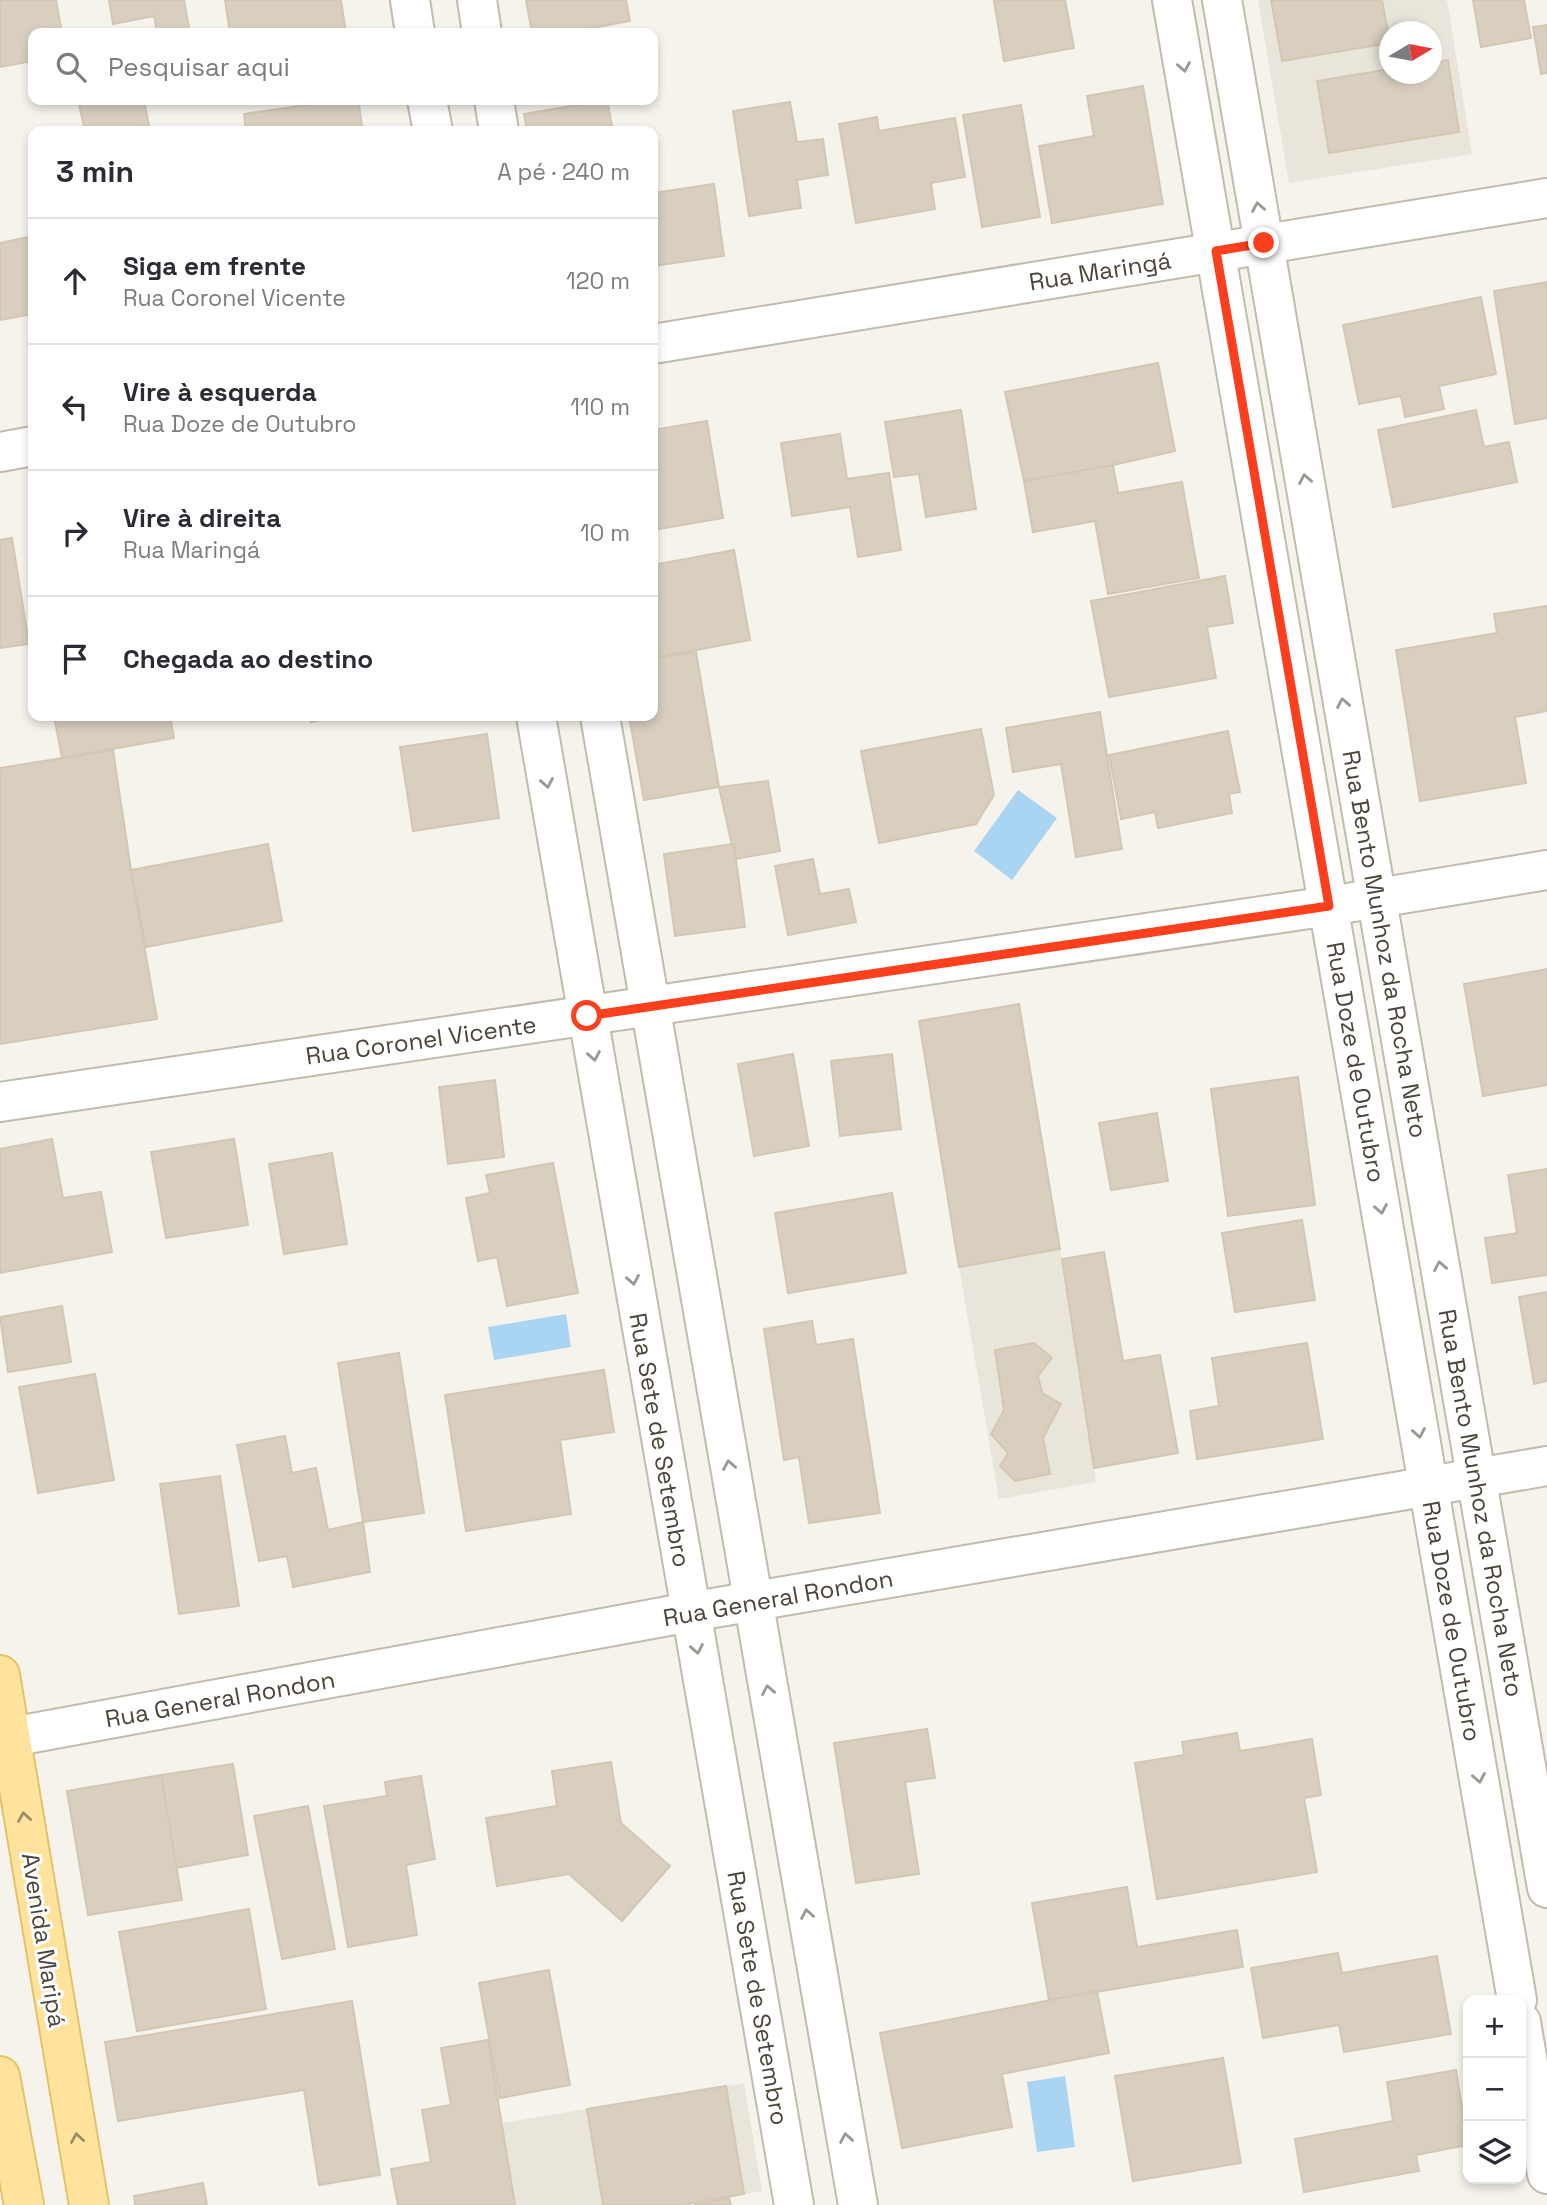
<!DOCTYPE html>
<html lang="pt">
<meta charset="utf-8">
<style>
:root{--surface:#fff;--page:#f7f7f7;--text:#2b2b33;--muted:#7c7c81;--line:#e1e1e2}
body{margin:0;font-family:"Space Grotesk",sans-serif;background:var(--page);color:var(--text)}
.controls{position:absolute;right:21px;bottom:21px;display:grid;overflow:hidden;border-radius:14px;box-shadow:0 4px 10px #0003}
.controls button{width:63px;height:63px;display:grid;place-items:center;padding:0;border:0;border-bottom:2px solid var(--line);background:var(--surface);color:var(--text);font:35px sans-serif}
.compass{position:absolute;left:1379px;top:21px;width:63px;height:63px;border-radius:50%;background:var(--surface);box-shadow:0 4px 10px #0003;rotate:80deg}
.stop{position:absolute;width:21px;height:21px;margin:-16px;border:5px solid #fc3f1d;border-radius:50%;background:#fff}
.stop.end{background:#fc3f1d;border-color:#fff;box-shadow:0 2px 7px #0008}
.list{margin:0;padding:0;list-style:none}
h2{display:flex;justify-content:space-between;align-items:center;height:91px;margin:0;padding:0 28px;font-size:30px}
h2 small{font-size:23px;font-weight:400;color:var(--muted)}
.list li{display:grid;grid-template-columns:46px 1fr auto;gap:21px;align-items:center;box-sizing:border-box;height:126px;padding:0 28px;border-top:2px solid var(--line)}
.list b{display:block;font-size:26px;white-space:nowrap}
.list p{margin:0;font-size:23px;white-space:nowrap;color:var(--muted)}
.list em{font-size:23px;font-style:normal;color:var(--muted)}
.icon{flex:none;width:38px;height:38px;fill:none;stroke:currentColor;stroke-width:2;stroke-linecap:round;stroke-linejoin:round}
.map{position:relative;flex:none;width:1547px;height:2205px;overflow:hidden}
.search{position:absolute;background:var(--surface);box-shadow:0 4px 10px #0003;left:28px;top:28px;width:630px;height:77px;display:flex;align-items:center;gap:18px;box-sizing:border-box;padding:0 24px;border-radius:14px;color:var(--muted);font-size:26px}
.panel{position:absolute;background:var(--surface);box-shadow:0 4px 10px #0003;left:28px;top:126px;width:630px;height:595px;border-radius:14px}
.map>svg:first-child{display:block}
.residential{fill:#eae5da;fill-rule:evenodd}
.water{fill:#a9d4f2}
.building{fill:#d8cfc1;stroke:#d3c7b4;stroke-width:2}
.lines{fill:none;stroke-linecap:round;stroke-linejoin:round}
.street-casing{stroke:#c2bbae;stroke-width:42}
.primary-casing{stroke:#e6c16a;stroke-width:42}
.street{stroke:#fff;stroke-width:38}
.primary{stroke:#ffe39c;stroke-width:38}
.oneway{stroke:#9c9892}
.oneway2{stroke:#9c8c66}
.route{stroke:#fc3f1d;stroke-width:9}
.labels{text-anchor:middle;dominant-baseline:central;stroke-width:6;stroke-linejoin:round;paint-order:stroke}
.street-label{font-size:24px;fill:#4b4439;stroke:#fff}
</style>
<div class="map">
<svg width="1547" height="2205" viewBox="0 0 1547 2205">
<rect width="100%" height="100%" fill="#f6f3ec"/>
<!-- residential -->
<g class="residential">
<path d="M1258 0H1447L1472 154 1289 183ZM1390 32H1432V74H1390Z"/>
<path d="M1060 1249 1096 1482 999 1499 959 1267Z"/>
<path d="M744 2083 762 2191 681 2205H515L502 2123Z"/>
</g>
<!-- water -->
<g class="water">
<path d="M1018 790 1057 818 1012 880 974 851Z"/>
<path d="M566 1314 571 1347 494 1360 488 1327Z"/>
<path d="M1065 2076 1075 2147 1037 2152 1027 2082Z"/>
</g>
<!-- building -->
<g class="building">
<path d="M0 0H56L62 33H33V61L0 67Z"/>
<path d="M109 0H184L190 33H157L154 16 113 24Z"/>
<path d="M225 0H341L346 33H230Z"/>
<path d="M526 0H626L630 21 565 33H532Z"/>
<path d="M999 0H1065L1074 48 1004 61 994 1Z"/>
<path d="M1271 0H1382L1390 43 1282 61Z"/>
<path d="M1473 0H1524L1531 38 1481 47Z"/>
<path d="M1547 25V73L1541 74 1533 27Z"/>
<path d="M1448 60 1459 132 1329 153 1317 81 1390 69V74H1432V63Z"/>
<path d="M1143 86 1163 204 1052 223 1039 146 1094 136 1087 96Z"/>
<path d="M78 100H144L149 125 120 131H85Z"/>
<path d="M341 100H358L363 131H246L244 114Z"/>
<path d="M607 100 613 131H527L524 114Z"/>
<path d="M790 102 797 142 823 139 828 175 797 180 801 208 749 216 733 111Z"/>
<path d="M1021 105 1040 217 982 227 963 115Z"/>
<path d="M877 117 879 131 955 118 965 177 931 183 935 209 856 223 839 124Z"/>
<path d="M714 184 724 256 653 266V193Z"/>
<path d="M33 236V314L0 320V243Z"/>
<path d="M1547 282V418L1515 424 1494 291Z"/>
<path d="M1481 297 1496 374 1439 386 1444 409 1405 417 1401 396 1359 404 1343 325Z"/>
<path d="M1158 363 1175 451 1113 465 1024 481 1005 392Z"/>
<path d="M961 410 976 509 926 517 919 474 894 477 885 422Z"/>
<path d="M1476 410 1484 447 1509 442 1517 482 1393 507 1378 430Z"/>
<path d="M707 421 723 518 653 530V430Z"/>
<path d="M840 434 847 479 889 473 901 550 858 557 850 507 792 516 781 443Z"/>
<path d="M1113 465 1118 493 1182 482 1199 578 1108 594 1095 521 1033 532 1024 481Z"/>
<path d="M12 538 29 644 0 648V540Z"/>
<path d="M734 550 750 640 653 658V565Z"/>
<path d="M1225 576 1233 623 1207 627 1216 678 1109 697 1091 601Z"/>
<path d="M1547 606V711L1515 717 1526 783 1420 801 1396 650 1497 633 1494 614Z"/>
<path d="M696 652 719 787 644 800 629 716H653V658Z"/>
<path d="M1100 712 1122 849 1076 857 1061 764 1013 772 1006 728Z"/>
<path d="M54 716H170L174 738 62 758Z"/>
<path d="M309 716H342L311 722Z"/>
<path d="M981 729 994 795 976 824 879 843 861 751Z"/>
<path d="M1228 731 1240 792 1229 794 1232 813 1158 828 1155 812 1121 819 1109 755Z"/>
<path d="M487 734 499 818 413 831 400 747Z"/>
<path d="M113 750 131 870 157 1019 0 1044V768Z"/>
<path d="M768 781 780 851 735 859 719 787Z"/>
<path d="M268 844 282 921 146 947 131 870Z"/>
<path d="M734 844 745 927 675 936 664 854Z"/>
<path d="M813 859 820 894 849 889 856 922 788 935 775 866Z"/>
<path d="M1547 969V1085L1483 1096 1464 984Z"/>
<path d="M1019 1004 1060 1249 959 1267 919 1021Z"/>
<path d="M793 1054 809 1146 754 1156 738 1064Z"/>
<path d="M892 1054 901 1129 840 1136 831 1061Z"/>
<path d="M1298 1077 1315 1205 1228 1216 1211 1089Z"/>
<path d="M495 1080 504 1157 448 1164 439 1087Z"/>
<path d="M1157 1113 1168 1181 1111 1190 1099 1123Z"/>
<path d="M52 1139 63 1198 101 1192 112 1252 0 1273V1149Z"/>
<path d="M234 1139 248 1225 166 1238 151 1152Z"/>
<path d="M332 1153 347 1244 284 1254 269 1164Z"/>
<path d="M553 1163 578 1293 507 1306 497 1257 478 1261 466 1198 490 1193 486 1175Z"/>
<path d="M1547 1169V1275L1492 1283 1485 1238 1517 1233 1508 1175Z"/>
<path d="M892 1193 906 1273 788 1293 775 1213Z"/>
<path d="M1302 1220 1315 1300 1235 1312 1222 1233Z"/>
<path d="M1104 1252 1123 1361 1160 1355 1178 1453 1094 1468 1062 1259Z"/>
<path d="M1547 1292V1381L1534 1384 1519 1297Z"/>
<path d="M62 1306 71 1362 8 1372 0 1317Z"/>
<path d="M812 1321 816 1345 853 1339 880 1513 809 1523 799 1457 784 1460 764 1329Z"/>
<path d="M1034 1343 1052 1358 1038 1376 1042 1393 1061 1404 1043 1438 1050 1474 1015 1481 1000 1466 1008 1453 991 1434 1004 1410 995 1350Z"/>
<path d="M1307 1343 1323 1439 1197 1459 1190 1411 1219 1406 1212 1358Z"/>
<path d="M399 1353 424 1513 363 1522 338 1363Z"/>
<path d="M604 1370 614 1432 560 1440 571 1514 466 1531 445 1395Z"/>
<path d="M95 1374 114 1480 38 1493 19 1387Z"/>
<path d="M285 1436 292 1473 316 1468 328 1530 363 1522 370 1572 293 1587 287 1556 259 1561 237 1445Z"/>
<path d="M220 1476 239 1606 179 1614 160 1484Z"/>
<path d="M927 1729 935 1778 905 1782 919 1874 856 1883 834 1743Z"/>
<path d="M1237 1733 1240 1751 1312 1739 1321 1795 1304 1798 1317 1872 1157 1899 1135 1763 1184 1755 1182 1742Z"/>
<path d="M611 1762 621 1823 670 1866 622 1921 569 1874 497 1886 486 1818 557 1806 552 1771Z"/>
<path d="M233 1764 248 1855 175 1868 161 1775Z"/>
<path d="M161 1775 182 1900 88 1915 67 1791Z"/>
<path d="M421 1776 435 1859 406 1865 417 1935 348 1947 324 1806 387 1796 385 1782Z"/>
<path d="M308 1806 335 1949 282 1959 254 1816Z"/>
<path d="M1127 1887 1137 1947 1237 1930 1243 1967 1049 2000 1032 1903Z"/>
<path d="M249 1909 266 2009 137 2031 119 1932Z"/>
<path d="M1338 1953 1342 1973 1437 1956 1451 2034 1344 2052 1339 2025 1263 2038 1251 1968Z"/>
<path d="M549 1970 570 2085 500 2098 479 1983Z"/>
<path d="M1097 1991 1109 2053 1002 2074 1012 2127 902 2148 880 2033Z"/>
<path d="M352 2001 380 2175 319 2185 304 2090 118 2121 105 2042Z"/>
<path d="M488 2040 515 2205H398L391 2169 431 2162 422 2110 451 2105 441 2048Z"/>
<path d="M1223 2058 1241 2163 1133 2181 1115 2076Z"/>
<path d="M1456 2070 1468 2145 1416 2155 1419 2171 1304 2192 1295 2139 1393 2121 1387 2082Z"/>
<path d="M726 2086 744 2194 681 2205H603L587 2109Z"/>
<path d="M203 2183 207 2205H135L134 2196Z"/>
<path d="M729 2198 731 2205H694Z"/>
</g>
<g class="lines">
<defs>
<g id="street">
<path d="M410 0 415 33"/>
<path d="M477 0 482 33"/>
<path d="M1172 0 1517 2000"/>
<path d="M1222 0 1547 1888"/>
<path d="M427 100 433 131"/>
<path d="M494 100 499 131"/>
<path d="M653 344 1547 198"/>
<path d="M0 452 33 446"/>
<path d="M536 716 794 2205"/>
<path d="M600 716 858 2205"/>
<path d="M0 1102 1329 906 1547 870"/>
<path d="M0 1739 690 1612 1547 1466"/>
<path d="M1521 2022 1547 2174"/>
</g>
<g id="primary">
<path d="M0 1675 89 2205"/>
<path d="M0 2076 24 2205"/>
</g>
</defs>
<!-- street casing -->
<use href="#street" class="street-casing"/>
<!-- primary casing -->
<use href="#primary" class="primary-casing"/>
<!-- street -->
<use href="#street" class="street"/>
<!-- primary -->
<use href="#primary" class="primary"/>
</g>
<!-- one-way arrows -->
<defs><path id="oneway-chevron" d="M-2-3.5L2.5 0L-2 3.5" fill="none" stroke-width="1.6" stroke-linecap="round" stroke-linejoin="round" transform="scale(1.75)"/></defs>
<g class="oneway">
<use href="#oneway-chevron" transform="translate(1184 67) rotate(80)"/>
<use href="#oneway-chevron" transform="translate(1258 207) rotate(-100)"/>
<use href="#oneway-chevron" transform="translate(1305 479) rotate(-100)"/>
<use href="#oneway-chevron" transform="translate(1343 703) rotate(-100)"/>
<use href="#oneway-chevron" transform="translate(547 783) rotate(80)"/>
<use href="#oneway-chevron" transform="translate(594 1056) rotate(80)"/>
<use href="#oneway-chevron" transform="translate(1381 1209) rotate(80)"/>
<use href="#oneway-chevron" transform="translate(1440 1266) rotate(-100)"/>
<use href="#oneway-chevron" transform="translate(633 1280) rotate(80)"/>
<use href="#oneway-chevron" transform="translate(1419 1433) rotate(80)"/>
<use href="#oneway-chevron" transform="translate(729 1465) rotate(-100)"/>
<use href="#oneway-chevron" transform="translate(697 1649) rotate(80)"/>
<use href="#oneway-chevron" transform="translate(768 1690) rotate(-100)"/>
<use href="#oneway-chevron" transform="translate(1479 1778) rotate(80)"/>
<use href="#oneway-chevron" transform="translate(807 1914) rotate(-100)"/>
<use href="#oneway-chevron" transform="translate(846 2138) rotate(-100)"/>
</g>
<g class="oneway2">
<use href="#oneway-chevron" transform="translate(24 1817) rotate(-99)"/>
<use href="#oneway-chevron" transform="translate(77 2138) rotate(-99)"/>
</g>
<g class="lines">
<!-- route -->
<path class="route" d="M587 1016 1329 906 1216 251 1264 243"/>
</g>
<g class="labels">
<!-- street labels -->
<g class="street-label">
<text transform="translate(1100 271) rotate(-9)">Rua Maringá</text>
<text transform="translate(1385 944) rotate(80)">Rua Bento Munhoz da Rocha Neto</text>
<text transform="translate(421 1040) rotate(-8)">Rua Coronel Vicente</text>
<text transform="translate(1356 1062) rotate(80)">Rua Doze de Outubro</text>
<text transform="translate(660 1440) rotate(80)">Rua Sete de Setembro</text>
<text transform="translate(1481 1503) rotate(80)">Rua Bento Munhoz da Rocha Neto</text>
<text transform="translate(778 1598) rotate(-10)">Rua General Rondon</text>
<text transform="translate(1452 1621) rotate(80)">Rua Doze de Outubro</text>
<text transform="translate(220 1699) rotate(-10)">Rua General Rondon</text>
<text transform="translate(44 1940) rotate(81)">Avenida Maripá</text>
<text transform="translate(758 1998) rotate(80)">Rua Sete de Setembro</text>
</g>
</g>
</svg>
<div class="controls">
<button>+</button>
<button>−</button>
<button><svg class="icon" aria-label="layers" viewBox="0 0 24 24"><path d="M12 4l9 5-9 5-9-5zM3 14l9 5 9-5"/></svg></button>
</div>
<svg class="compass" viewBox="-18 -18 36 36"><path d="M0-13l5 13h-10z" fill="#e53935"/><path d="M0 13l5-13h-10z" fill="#7c7c81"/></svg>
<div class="stop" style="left:587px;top:1016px"></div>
<div class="stop end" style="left:1264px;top:243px"></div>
<div class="search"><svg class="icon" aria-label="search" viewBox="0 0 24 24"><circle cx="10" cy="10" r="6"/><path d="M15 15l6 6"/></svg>Pesquisar aqui</div>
<section class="panel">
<h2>3 min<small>A pé · 240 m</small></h2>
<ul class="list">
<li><svg class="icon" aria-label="ahead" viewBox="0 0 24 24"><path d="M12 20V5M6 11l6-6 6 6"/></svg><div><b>Siga em frente</b><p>Rua Coronel Vicente</p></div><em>120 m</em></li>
<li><svg class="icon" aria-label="left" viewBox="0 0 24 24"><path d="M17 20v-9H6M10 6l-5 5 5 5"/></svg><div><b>Vire à esquerda</b><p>Rua Doze de Outubro</p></div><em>110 m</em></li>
<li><svg class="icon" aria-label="right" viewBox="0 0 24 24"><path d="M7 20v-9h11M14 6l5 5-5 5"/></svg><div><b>Vire à direita</b><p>Rua Maringá</p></div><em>10 m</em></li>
<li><svg class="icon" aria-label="arrive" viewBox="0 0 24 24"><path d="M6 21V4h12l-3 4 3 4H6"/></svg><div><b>Chegada ao destino</b></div></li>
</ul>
</section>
</div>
